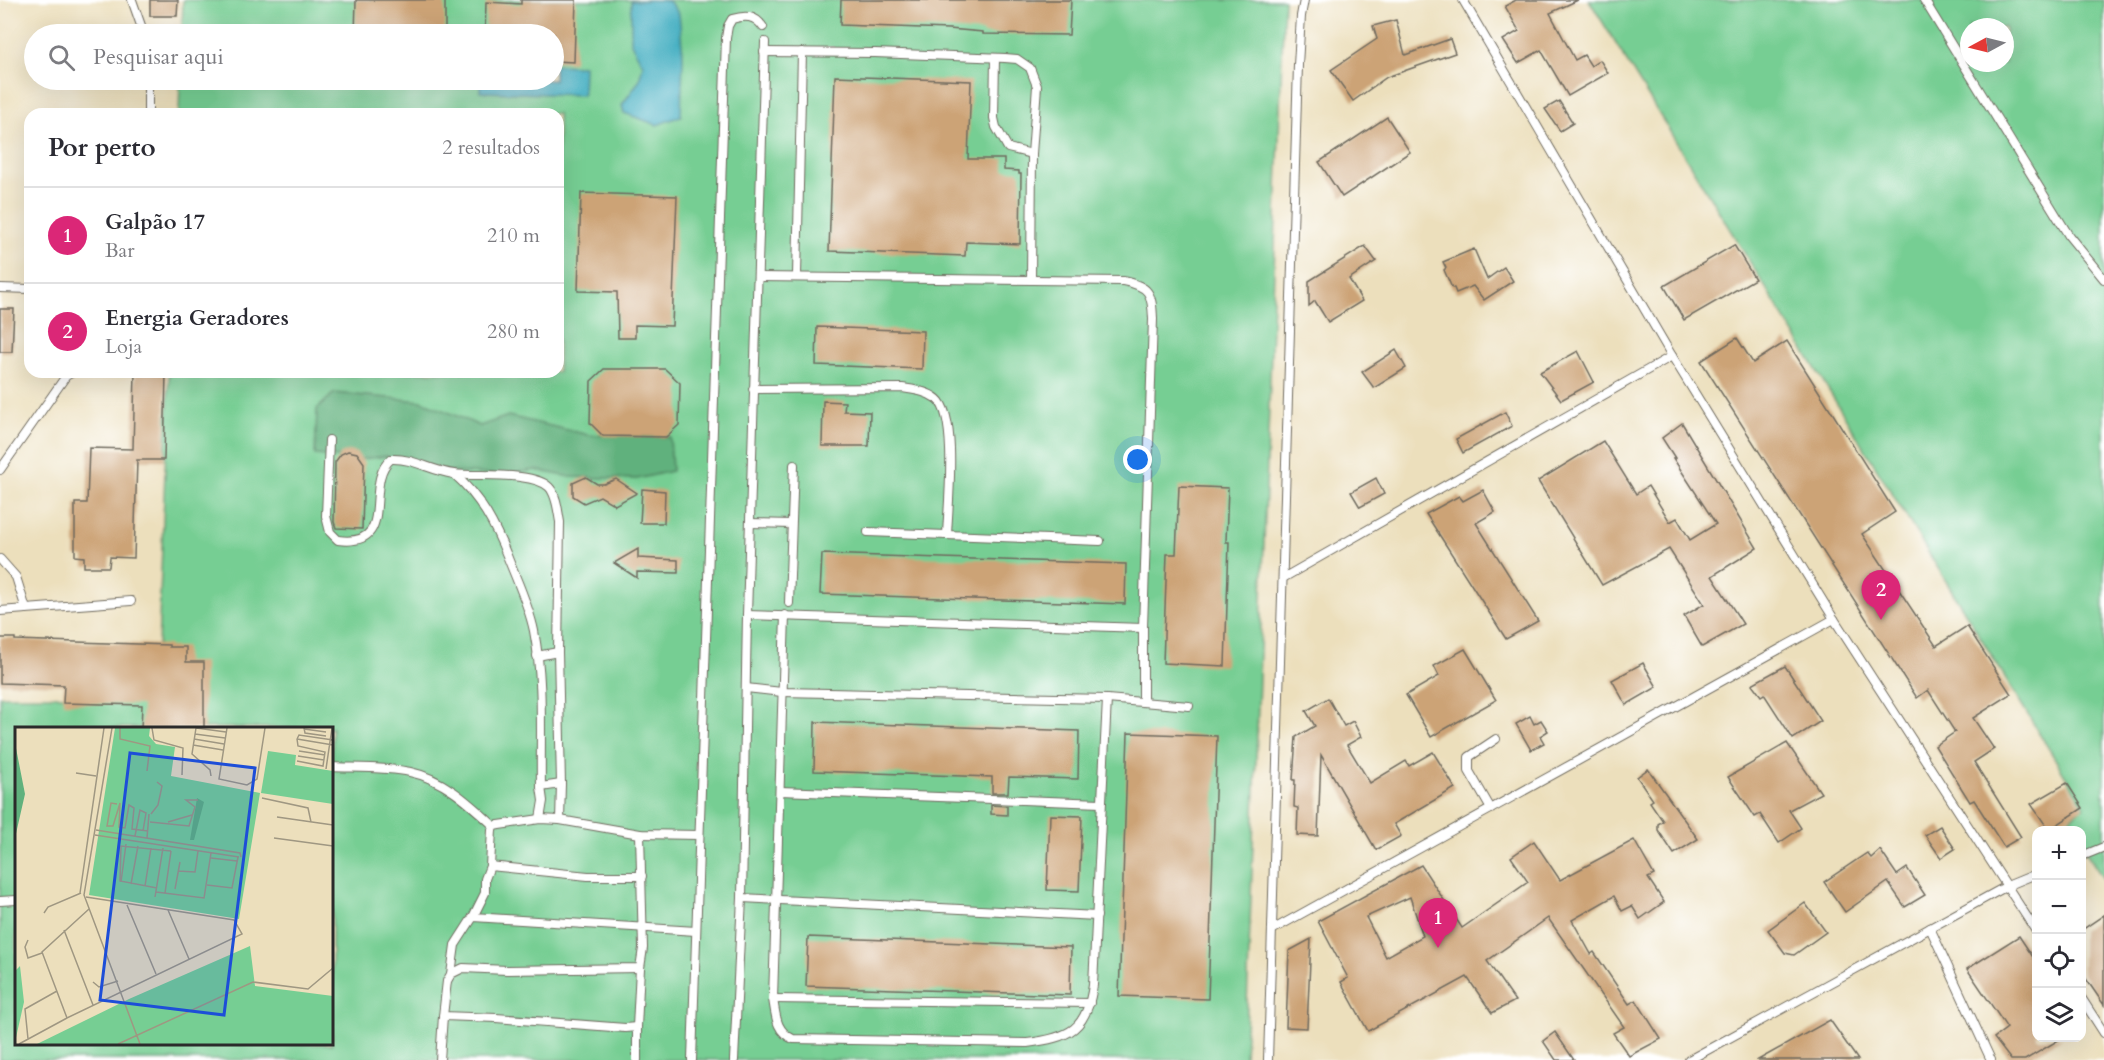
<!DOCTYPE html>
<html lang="pt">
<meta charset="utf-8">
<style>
:root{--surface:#fff;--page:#f2f2f3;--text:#2b2b33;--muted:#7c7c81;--line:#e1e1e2;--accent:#db2777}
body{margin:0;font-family:Cardo,serif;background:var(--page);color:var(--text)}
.controls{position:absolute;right:18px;bottom:18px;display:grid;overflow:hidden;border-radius:12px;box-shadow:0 6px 24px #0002}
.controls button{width:54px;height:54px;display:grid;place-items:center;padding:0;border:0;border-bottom:2px solid var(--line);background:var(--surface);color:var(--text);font:30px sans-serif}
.compass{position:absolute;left:1960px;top:18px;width:54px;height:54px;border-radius:50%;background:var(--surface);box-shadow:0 6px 24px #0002;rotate:263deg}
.you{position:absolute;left:1138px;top:460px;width:21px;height:21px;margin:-15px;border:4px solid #fff;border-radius:50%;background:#1a73e8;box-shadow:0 0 0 9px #1a73e833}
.badge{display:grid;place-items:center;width:39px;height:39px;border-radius:50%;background:var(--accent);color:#fff;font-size:20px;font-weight:700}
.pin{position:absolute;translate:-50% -50px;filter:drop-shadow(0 2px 3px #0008)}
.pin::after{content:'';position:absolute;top:32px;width:21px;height:18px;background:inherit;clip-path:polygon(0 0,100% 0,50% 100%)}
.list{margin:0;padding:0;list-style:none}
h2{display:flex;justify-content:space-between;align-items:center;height:78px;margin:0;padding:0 24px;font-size:26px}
h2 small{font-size:20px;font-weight:400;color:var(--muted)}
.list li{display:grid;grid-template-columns:39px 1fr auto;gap:18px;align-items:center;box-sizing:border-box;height:96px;padding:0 24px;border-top:2px solid var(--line)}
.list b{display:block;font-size:22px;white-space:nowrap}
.list p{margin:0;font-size:20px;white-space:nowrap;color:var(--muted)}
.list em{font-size:20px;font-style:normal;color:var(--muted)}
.icon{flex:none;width:33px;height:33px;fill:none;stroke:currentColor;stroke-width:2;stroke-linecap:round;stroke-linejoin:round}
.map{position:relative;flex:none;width:2104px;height:1060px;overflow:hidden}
.search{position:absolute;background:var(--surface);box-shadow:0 6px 24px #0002;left:24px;top:24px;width:540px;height:66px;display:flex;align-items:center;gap:15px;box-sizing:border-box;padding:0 21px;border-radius:33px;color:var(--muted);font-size:22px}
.panel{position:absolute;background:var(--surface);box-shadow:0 6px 24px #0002;left:24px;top:108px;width:540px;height:270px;border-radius:18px}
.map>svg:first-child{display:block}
.green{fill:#76ce93;stroke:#507c5f;stroke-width:1.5;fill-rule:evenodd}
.forest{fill:#60b17d;stroke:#466e54;stroke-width:1.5}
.water{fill:#43aec1;stroke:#376c76;stroke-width:1.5}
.building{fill:#cca376;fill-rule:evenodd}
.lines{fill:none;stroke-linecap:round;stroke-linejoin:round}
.lane-casing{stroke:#6f6a5e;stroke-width:10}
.lane{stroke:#fff;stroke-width:8}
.inset-road{fill:none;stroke:#9f9782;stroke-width:1.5}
.view{fill:#1d4ed8;fill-opacity:0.15;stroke:#1d4ed8;stroke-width:3}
.inset-edge{fill:none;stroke:#2b2b2b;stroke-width:3}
</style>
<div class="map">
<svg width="2104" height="1060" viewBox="0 0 2104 1060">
<rect width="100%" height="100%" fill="#fff"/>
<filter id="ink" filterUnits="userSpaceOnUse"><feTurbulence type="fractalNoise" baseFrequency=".0167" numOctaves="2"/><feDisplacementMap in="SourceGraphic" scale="12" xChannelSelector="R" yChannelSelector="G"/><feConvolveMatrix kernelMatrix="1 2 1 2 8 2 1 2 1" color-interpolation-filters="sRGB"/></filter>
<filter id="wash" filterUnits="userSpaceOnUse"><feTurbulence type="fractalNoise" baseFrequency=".008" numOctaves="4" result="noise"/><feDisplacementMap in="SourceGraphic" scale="24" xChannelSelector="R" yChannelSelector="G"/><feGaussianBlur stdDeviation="1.35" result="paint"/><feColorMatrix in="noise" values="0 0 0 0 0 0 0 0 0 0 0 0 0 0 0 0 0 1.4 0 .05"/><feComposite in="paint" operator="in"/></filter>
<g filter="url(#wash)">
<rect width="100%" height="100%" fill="#ecdfbc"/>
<!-- green -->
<g class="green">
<path d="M183 0H1284L1245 1060H0V696H156L169 372H558V114H179L180 80H554V34H182ZM16 728H332V1044H16Z"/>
<path d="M1589 0H2104V880L2082 846V830H2071L2066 822 2084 806ZM1969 27H2005V63H1969Z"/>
</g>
<!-- forest -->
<path class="forest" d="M334 393 422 401 480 426 508 416 589 435 670 437 672 471 637 479 570 477 535 470 504 475 431 471 386 456 364 459 315 455 317 409Z"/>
<!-- water -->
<g class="water">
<path d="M652 0 669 1 679 14 683 56 681 116 657 125 624 113 622 105 639 81 643 65 631 43V1Z"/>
<path d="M554 65 584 66 583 95 480 92V80H554Z"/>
</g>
<g id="blocks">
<!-- building -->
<g class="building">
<path d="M150 0H178L177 16H150Z"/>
<path d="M356 0H445V34H355Z"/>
<path d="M521 0H576L574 62 554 61V34H485L486 2 521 4Z"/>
<path d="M841 0H1071L1069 35 983 34V32L949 29 840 25Z"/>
<path d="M1516 0H1578L1550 13 1575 60 1584 55 1591 66 1600 60 1608 73 1568 96 1541 50 1518 63 1503 40 1519 31 1505 6Z"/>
<path d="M1396 20 1405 55 1450 39 1455 53 1387 77 1353 101 1331 70 1377 39 1373 26Z"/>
<path d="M835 76 971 81 968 159H1004V170L1019 171V174H1021L1020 244 966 242 965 256 829 251Z"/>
<path d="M1559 101 1573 123 1560 131 1545 109Z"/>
<path d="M1387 117 1410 152 1342 197 1319 162Z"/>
<path d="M581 193 677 196 672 326 635 325V338H618L617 292 578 291Z"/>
<path d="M1734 245 1755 279 1684 320 1664 286Z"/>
<path d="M1365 246 1376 261 1349 279 1362 301 1328 322 1315 301 1309 306V281Z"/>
<path d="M1474 249 1487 279 1504 267 1513 281 1484 300 1473 286 1456 293 1454 288H1452L1444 270 1446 268 1443 262Z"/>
<path d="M0 309H14L12 352H0Z"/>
<path d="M817 327 923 331 922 369 816 365Z"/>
<path d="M1737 338 1753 363 1787 341 1895 512 1862 534 1936 646 1967 626 2011 694 1973 718 1994 749 1974 762 2021 837 2004 847 1974 800 1970 802 1935 746 1955 732 1928 690 1917 698 1701 361Z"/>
<path d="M1396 350 1406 368 1374 388 1362 372Z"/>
<path d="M1578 351 1594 382 1561 400 1540 372Z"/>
<path d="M604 369H665L680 383 679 425 666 437 603 436 590 423 591 381Z"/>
<path d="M135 372H166L164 460H137L134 558 110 557 109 567H84V557L75 556V503H87L89 448 133 449Z"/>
<path d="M823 401 845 402 844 411 870 412 869 446H822Z"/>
<path d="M1505 412 1512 426 1463 453 1456 439Z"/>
<path d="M1682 423 1757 548 1712 576 1743 624 1702 647 1684 616 1704 604 1669 549 1602 585 1538 481 1603 441 1636 494 1648 486 1670 522 1677 518 1690 540 1716 524 1673 458H1675L1662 438Z"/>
<path d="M348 451 357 453 364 463 362 529 336 528 334 522 335 462 341 454Z"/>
<path d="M586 477 597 484H604L616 479 637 493 615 505 600 496 584 503 573 496V483Z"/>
<path d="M1376 478 1384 494 1360 507 1351 492Z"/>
<path d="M1179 486 1228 488 1226 542H1229L1225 666 1163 663 1167 554H1176Z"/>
<path d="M642 489 665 491 664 523H640Z"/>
<path d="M1483 490 1495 512 1476 523 1538 621 1506 639 1426 514 1459 496 1463 501Z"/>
<path d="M638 549V558L678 560V573L637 572V578L614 563Z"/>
<path d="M822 554 1126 564 1125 604 820 594Z"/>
<path d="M0 638H15V640L169 645V647H186V662H204V729H141L142 705 63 703 64 685 0 683Z"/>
<path d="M1465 649 1496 700 1431 737 1406 695 1439 676 1434 666Z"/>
<path d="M1643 663 1657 687 1626 705 1612 680Z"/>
<path d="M1785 666 1821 721 1793 739 1764 694 1761 696 1752 684Z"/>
<path d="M1328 698 1344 726 1353 721 1361 737 1347 745 1370 783 1406 761 1409 766 1433 752 1455 788 1394 824 1401 836 1376 850 1321 755 1318 836 1297 835 1298 808 1294 807 1295 780H1293L1296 737 1315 726 1306 711Z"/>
<path d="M1530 716 1534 724 1541 720 1548 731 1540 736 1544 743 1531 750 1516 724Z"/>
<path d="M815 722 1079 731 1078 779 1009 777 1008 793H992V777L814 771Z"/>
<path d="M1128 733 1217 736 1208 999 1119 996Z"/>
<path d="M1787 743 1821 793 1789 810 1801 828 1779 843 1760 814 1755 817 1728 777Z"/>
<path d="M1648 769 1698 839 1674 854 1658 830V824L1663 821 1650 802 1653 800 1637 777Z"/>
<path d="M2067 783 2083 808 2049 830 2031 804Z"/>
<path d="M991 805 1007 806V815L991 814Z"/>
<path d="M1050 815 1082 816 1079 891 1047 890Z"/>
<path d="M1940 826 1955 849 1941 858 1925 835Z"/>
<path d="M1634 840 1654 875 1648 878 1664 902 1640 919 1632 906 1622 911 1614 896 1572 920 1591 954 1594 952 1629 1004 1636 1000 1661 1039 1629 1056 1613 1033 1624 1027 1548 918 1487 961 1515 1001 1492 1013 1467 977 1368 1031 1341 982 1348 978 1318 921 1421 865 1462 928 1528 882 1511 857 1534 841 1560 880ZM1410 897 1423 936 1386 957 1366 917Z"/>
<path d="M1880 850 1897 875 1907 868 1925 895 1905 907 1888 882 1845 912 1824 882 1867 853 1871 858Z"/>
<path d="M1805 903 1826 932 1794 955 1785 953 1768 930Z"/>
<path d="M2104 915V1005L2082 973V930Z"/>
<path d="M2019 936 2037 963V1038H2062L2025 1060H2011L1994 1038 2007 1028 1967 969Z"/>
<path d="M808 937 1071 947 1070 995 806 986Z"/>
<path d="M1311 939 1307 1028 1286 1027 1289 951Z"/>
<path d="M1830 1020 1858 1060H1758Z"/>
<path d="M1555 1032 1574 1060H1556L1543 1041Z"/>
</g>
</g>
</g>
<g filter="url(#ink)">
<use href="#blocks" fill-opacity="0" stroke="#6f6a5e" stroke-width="1.5"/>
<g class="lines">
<defs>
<g id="lane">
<path d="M132 0 144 34"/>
<path d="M1463 0 1672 356 1834 619 2036 931"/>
<path d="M1924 0 2069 236 2104 279"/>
<path d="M764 52 875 53 1005 58 1017 59 1030 68 1037 86 1032 154 1031 280"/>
<path d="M995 58 994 118 996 127 1008 148 1032 154"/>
<path d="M148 80V114"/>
<path d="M797 276 802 52"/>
<path d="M759 277 1123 281C1150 286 1152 294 1153 319L1143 628V702"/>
<path d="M0 288 30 289"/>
<path d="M753 389 902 388C914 390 927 391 937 399 958 416 948 507 947 535"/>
<path d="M329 440 326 516 330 532 338 540C399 548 362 483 391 459 414 458 431 471 454 474 476 477 533 471 549 487 557 495 558 512 560 522L558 652 561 784 560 820"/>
<path d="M0 470 66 376 73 372"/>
<path d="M454 474C481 498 495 525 508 558 517 581 529 606 534 631 544 682 540 736 541 787L543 801 540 819"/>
<path d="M750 523 791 524"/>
<path d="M868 532 1100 541"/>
<path d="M0 559 16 577 26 609"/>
<path d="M1283 578 1672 356"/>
<path d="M789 603 794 465"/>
<path d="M0 611 131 601"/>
<path d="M747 615 1143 628"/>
<path d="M785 615 773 999C776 1017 776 1031 793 1039L1027 1043C1070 1038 1087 1029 1093 985L1107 699"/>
<path d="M537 656 558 652"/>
<path d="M746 688 782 692 1107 699 1189 706"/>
<path d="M332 767C355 768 388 767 410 772 444 779 470 804 494 826"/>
<path d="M541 787 561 784"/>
<path d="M780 791 1101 803"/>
<path d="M1491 809 1469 771V757L1496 739"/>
<path d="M2082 856 2104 847"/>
<path d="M490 866 492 830 494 826 499 825 540 819 560 820 640 834 699 835"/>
<path d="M642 876H588L490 866 485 879V893L473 917 696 931"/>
<path d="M742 898 1097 916"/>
<path d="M0 901 16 900"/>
<path d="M1930 928 1991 1060"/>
<path d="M1272 930 1834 619"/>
<path d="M451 974 455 945 473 917"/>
<path d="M773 999 1090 1003"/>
<path d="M2082 999 2104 1033"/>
<path d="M637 1027 640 968"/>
<path d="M440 1060 443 1016"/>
<path d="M637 1060V1027L625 1028 496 1018 443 1016 447 981 451 974 463 968 507 970 640 968 643 948 640 834"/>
<path d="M692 1060 726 38 728 26 732 19C745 15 755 15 763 27"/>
<path d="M734 1060 742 898 747 615 765 42"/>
<path d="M1268 1060 1298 65 1301 16 1304 0"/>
<path d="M1689 1060 2007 886 2036 874"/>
</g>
</defs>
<!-- lane casing -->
<use href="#lane" class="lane-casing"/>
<!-- lane -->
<use href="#lane" class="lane"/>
</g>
</g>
<!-- overview -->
<g transform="translate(15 727)">
<rect width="318" height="318" fill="#ecdfbc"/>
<path d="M100 1H135L134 9 141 17 160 20 156 49 245 66 224 192 74 168ZM253 24 281 28 280 38 318 44V77L246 66ZM235 219 240 259 318 269V317H22L114 272ZM5 239 9 275 0 315V244Z" fill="#76ce93"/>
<path d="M0 16 10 67 0 111ZM182 71 189 75 179 113H175Z" fill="#60b17d"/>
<path class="inset-road" d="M97 1 69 168 125 317M105 1V12L135 19 132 44M137 1 139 13 168 21 167 48M181 1 177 27 195 43 196 49M181 1 211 5M212 1 204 52 232 58 242 52 250 1M289 1 290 6 311 9M289 2 311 5M180 7 210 11M179 12 209 17M282 12 284 8 318 13M282 12 318 18M178 18 208 23M284 24 310 28M283 29 309 33M282 34 308 39 310 25 283 19 282 12M311 42 317 1M61 46 81 49M247 71 293 81 296 95M102 77 96 76 92 99H98L105 76 104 100 110 101 114 78 119 81 117 102 133 104M136 87 143 78 147 59 142 55M262 90 318 98M135 95 174 99 180 80 171 73H183M153 95 177 88M81 103 225 126 226 130M80 108 224 130M120 109 125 83 131 86 128 104M132 111 134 87M259 111 318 119M196 131 222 134M163 144 180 145 183 124M106 155 111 117M116 157 123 119M192 158 217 161 223 130M130 159 136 121M142 161 105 154 106 119 156 124M160 162 165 135M141 165 189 171 196 126M65 166 89 1M150 166 156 124M71 170 219 193 227 207 52 291 27 225 74 182M140 170 148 121M112 178 141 247M153 183 174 232M29 186 33 180 66 166M49 203 78 278M13 213 10 220 13 231 27 226M78 255 84 260 103 254M13 312 10 282 42 264M4 317 52 291M103 317 238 255 293 262 318 241"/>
<path class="view" d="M115 26 240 41 209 288 85 273Z"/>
<rect width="318" height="318" class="inset-edge"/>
</g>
</svg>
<div class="controls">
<button>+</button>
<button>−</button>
<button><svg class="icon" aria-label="locate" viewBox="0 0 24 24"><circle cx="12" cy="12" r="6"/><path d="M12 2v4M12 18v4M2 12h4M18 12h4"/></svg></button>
<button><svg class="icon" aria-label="layers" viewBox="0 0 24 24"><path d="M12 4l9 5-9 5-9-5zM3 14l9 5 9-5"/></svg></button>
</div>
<svg class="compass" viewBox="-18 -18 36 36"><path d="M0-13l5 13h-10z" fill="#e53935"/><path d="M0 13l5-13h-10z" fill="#7c7c81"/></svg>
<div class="you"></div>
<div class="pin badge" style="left:1438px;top:948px">1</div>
<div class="pin badge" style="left:1881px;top:620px">2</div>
<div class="search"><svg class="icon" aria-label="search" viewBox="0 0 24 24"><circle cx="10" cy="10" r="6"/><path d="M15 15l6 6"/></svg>Pesquisar aqui</div>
<section class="panel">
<h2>Por perto<small>2 resultados</small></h2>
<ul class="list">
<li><span class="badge">1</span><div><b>Galpão 17</b><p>Bar</p></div><em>210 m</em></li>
<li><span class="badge">2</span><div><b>Energia Geradores</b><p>Loja</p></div><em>280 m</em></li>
</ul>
</section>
</div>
